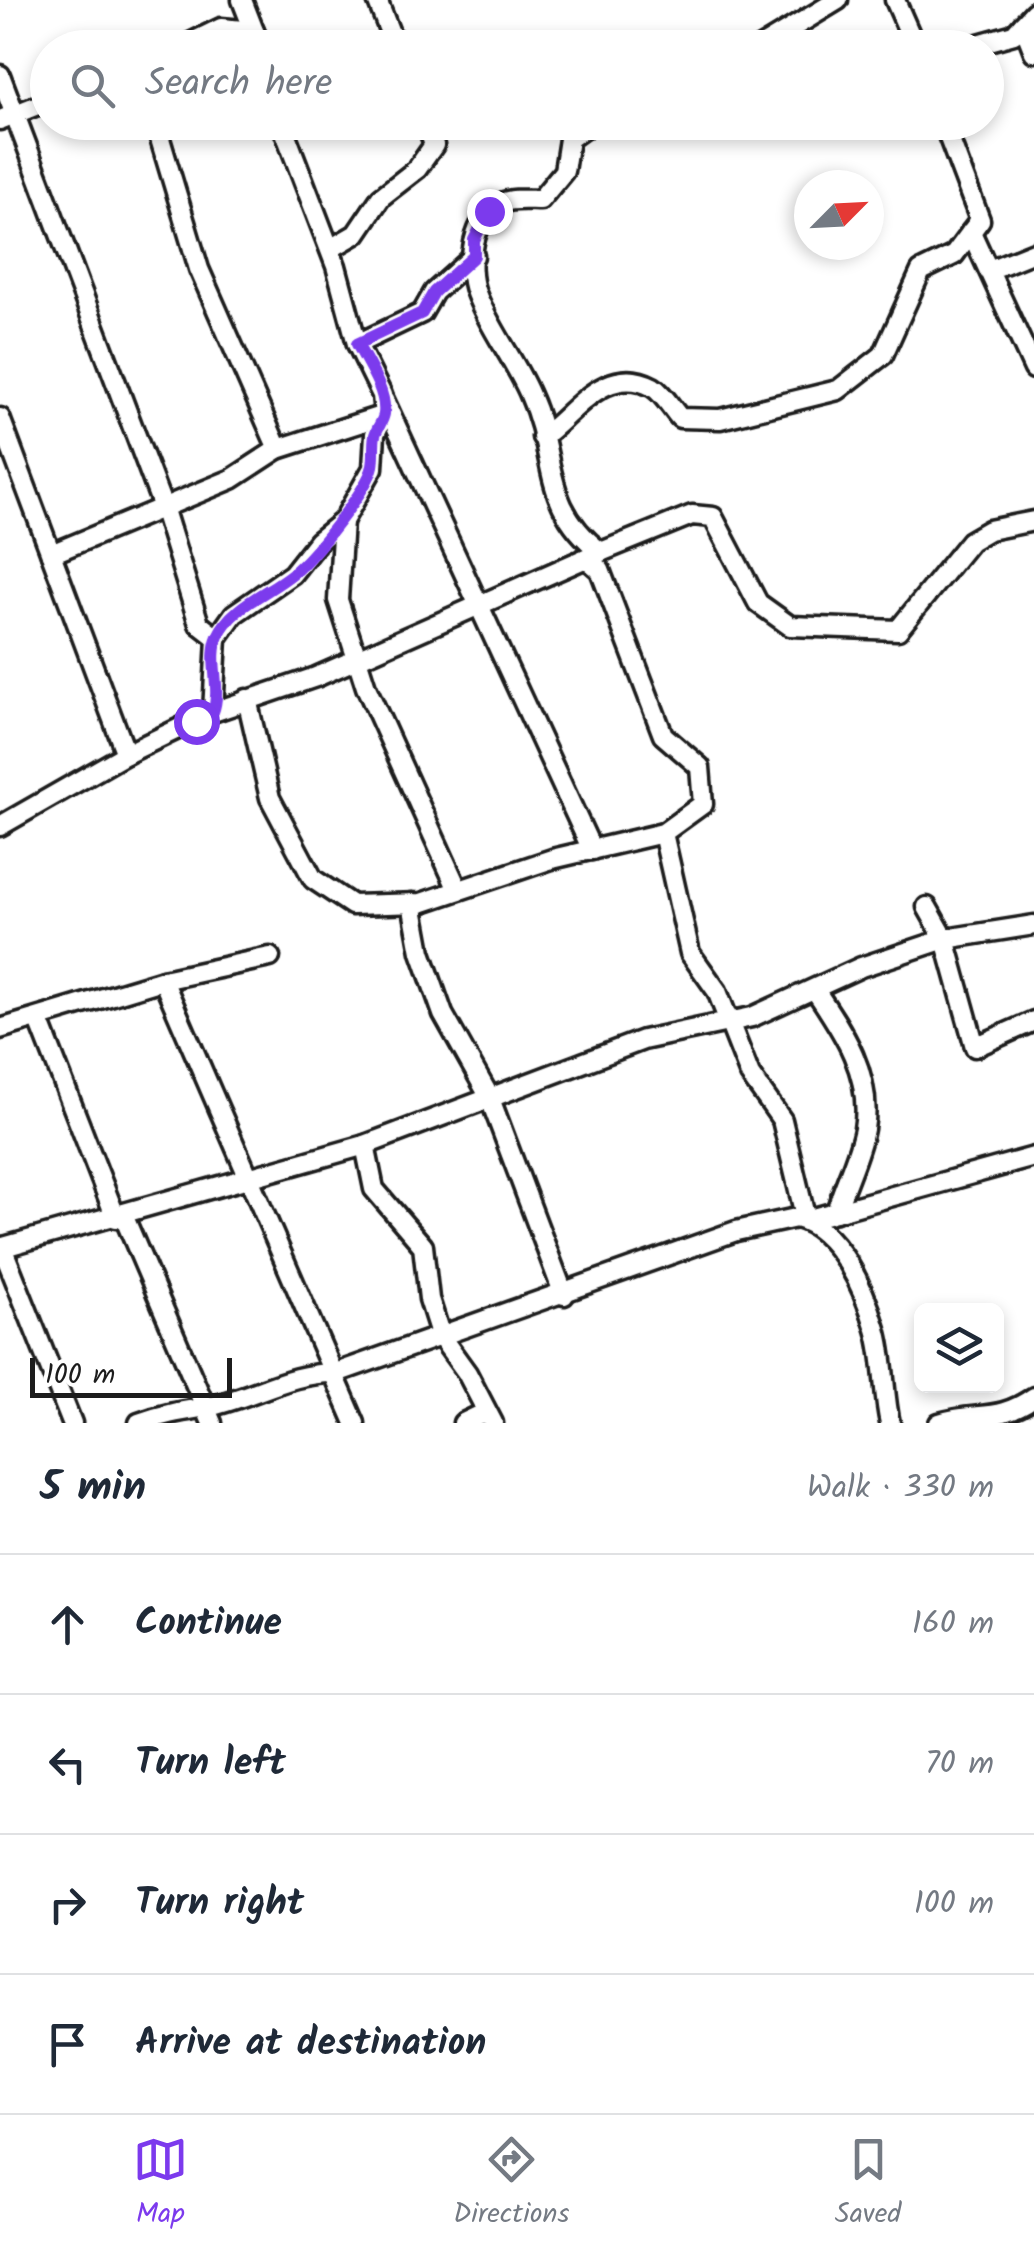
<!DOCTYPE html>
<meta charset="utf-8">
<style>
:root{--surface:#fff;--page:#f2f2f3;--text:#1f2937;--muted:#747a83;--line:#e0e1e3;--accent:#7c3aed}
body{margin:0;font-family:Kalam,sans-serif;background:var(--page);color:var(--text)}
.controls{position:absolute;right:30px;bottom:30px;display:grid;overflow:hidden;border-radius:15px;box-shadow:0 5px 15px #0003}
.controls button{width:90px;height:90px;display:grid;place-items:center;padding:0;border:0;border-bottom:2px solid var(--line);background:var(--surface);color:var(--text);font:50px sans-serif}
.compass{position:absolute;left:794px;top:170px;width:90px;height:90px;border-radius:50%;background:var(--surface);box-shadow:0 5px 15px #0003;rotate:66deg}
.scale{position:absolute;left:30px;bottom:25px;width:202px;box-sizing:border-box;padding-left:10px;border:5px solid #1c1c1c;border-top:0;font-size:28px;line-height:35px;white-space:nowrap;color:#1c1c1c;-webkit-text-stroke:8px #fff;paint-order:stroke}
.stop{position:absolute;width:30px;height:30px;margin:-22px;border:8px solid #7c3aed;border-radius:50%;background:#fff}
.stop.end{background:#7c3aed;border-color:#fff;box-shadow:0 2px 10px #0008}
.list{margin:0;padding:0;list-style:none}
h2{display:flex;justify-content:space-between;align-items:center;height:130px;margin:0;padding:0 40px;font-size:42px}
h2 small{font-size:32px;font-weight:400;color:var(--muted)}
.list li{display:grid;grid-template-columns:65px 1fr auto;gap:30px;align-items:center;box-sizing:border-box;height:140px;padding:0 40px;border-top:2px solid var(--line)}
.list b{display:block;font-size:38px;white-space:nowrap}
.list em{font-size:32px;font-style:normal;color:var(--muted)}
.icon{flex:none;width:55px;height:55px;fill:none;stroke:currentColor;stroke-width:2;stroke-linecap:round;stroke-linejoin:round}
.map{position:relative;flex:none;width:1034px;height:1423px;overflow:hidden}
.search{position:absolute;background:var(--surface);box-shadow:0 5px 15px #0003;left:30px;right:30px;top:30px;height:110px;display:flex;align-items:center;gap:25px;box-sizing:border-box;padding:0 35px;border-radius:55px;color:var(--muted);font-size:38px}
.sheet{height:690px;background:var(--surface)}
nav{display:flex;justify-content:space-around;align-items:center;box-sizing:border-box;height:140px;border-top:2px solid var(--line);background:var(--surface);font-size:28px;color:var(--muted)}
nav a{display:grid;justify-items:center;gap:5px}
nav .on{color:var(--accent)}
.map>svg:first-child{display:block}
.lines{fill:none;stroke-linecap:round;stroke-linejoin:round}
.minor-casing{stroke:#1c1c1c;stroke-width:25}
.minor{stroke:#fff;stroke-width:18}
.route{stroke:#7c3aed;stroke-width:12}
</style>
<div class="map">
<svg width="1034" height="1423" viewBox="0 0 1034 1423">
<rect width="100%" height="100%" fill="#fff"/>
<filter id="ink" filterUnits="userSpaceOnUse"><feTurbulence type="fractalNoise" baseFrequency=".01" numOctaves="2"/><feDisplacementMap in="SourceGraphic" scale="20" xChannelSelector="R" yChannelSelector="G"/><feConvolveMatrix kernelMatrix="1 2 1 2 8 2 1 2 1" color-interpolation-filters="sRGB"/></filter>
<g filter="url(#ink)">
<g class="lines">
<defs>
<g id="minor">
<path d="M242 0 254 31"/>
<path d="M377 0 396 48"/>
<path d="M895 0 916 48"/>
<path d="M1023 24 1034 52"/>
<path d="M180 48 221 28 254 31 262 48"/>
<path d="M759 48 838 0"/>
<path d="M964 48 1014 34 1034 12"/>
<path d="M0 75 164 510 199 624 217 638"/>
<path d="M0 120 48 101"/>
<path d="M155 122 199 269 278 449"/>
<path d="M593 122 569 139 564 171 540 200C528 200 512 198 502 203 472 216 466 266 476 293 489 328 515 360 530 395 558 457 540 506 601 552"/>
<path d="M971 232 1034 369"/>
<path d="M330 249 356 234 381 197 417 169 434 145 426 122"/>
<path d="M989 270 1034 252"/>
<path d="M357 344 422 313 434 292 474 256"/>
<path d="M384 400 592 850"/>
<path d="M0 418 126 754"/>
<path d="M542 437C574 414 606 362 653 387 663 393 672 409 680 418L720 419 838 390 883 355 921 271 954 255 980 220 943 122"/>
<path d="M343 521 338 600 366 687 458 890"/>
<path d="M51 554 232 479 278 449 384 415"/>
<path d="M586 558 692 515 713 517 758 603 790 626 898 630 970 541 989 530 1034 521"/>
<path d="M213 712 316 677 586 558 600 570 663 735 700 767 703 804 663 833 552 859 421 903 352 905 313 879 270 798 247 699"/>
<path d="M0 826 126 754 213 712 217 638 234 614 292 574 318 541 343 521 373 468 375 434 384 415 382 395 357 344 336 266 281 122"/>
<path d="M663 833 690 953 717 991 750 1075 782 1120 806 1220 1034 1157"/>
<path d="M412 903 421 952 443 1014 489 1096 564 1295"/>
<path d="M927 907 945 939 975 1047 1034 1021"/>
<path d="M163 980 355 1423"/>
<path d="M815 990C843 1031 873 1076 864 1129 859 1156 844 1184 836 1212"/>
<path d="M39 1020 116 1218"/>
<path d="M0 1029 163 980 270 957"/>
<path d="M365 1145 374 1189 423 1246 429 1299 441 1337 467 1373 493 1423"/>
<path d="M124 1217 212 1423"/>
<path d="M2 1247 72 1423"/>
<path d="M0 1248 365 1145 643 1040 752 1017 861 967 945 939 1034 925"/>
<path d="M139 1423C162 1414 183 1411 207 1407 252 1398 290 1372 336 1373L736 1231 796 1218C839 1229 865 1291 876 1329 885 1359 883 1393 890 1423"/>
<path d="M463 1423 486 1412"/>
<path d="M939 1423C978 1411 997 1423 1034 1397"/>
</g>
</defs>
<!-- minor casing -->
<use href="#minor" class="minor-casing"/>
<!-- minor -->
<use href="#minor" class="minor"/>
</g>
</g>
<g class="lines" filter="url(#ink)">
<!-- route -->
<path class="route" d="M196 721 213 712C222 688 208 660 218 636 231 606 269 593 293 573 313 557 368 489 373 466 375 456 373 445 375 435 377 428 383 421 384 414 387 392 367 363 357 344L422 313 434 292 474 256V240L489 211"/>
</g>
</svg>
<div class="controls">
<button><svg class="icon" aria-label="layers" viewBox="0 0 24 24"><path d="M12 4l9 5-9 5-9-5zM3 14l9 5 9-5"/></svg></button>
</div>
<svg class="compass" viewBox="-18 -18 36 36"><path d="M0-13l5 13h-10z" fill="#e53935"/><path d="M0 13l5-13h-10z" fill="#747a83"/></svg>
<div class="scale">100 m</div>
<div class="stop" style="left:196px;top:721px"></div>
<div class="stop end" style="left:489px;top:211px"></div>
<div class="search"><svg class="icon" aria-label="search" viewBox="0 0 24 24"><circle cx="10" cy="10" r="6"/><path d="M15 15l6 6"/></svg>Search here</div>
</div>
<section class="sheet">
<h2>5 min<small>Walk · 330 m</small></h2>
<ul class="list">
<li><svg class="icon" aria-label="ahead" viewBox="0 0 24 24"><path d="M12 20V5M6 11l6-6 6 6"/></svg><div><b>Continue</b></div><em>160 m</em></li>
<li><svg class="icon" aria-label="left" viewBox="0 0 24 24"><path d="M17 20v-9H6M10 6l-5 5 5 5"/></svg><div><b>Turn left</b></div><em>70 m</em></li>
<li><svg class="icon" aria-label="right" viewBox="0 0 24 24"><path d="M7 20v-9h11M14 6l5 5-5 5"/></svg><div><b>Turn right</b></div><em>100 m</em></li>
<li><svg class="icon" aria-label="arrive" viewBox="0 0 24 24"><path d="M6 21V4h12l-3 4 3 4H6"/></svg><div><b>Arrive at destination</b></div></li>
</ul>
</section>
<nav>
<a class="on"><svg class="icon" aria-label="map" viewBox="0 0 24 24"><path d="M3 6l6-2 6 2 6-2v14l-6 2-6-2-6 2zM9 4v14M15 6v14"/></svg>Map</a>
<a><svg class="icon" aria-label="directions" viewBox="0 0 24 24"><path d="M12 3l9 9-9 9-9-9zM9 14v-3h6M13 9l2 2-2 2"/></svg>Directions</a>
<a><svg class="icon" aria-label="saved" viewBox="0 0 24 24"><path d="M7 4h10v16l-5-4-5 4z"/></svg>Saved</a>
</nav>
